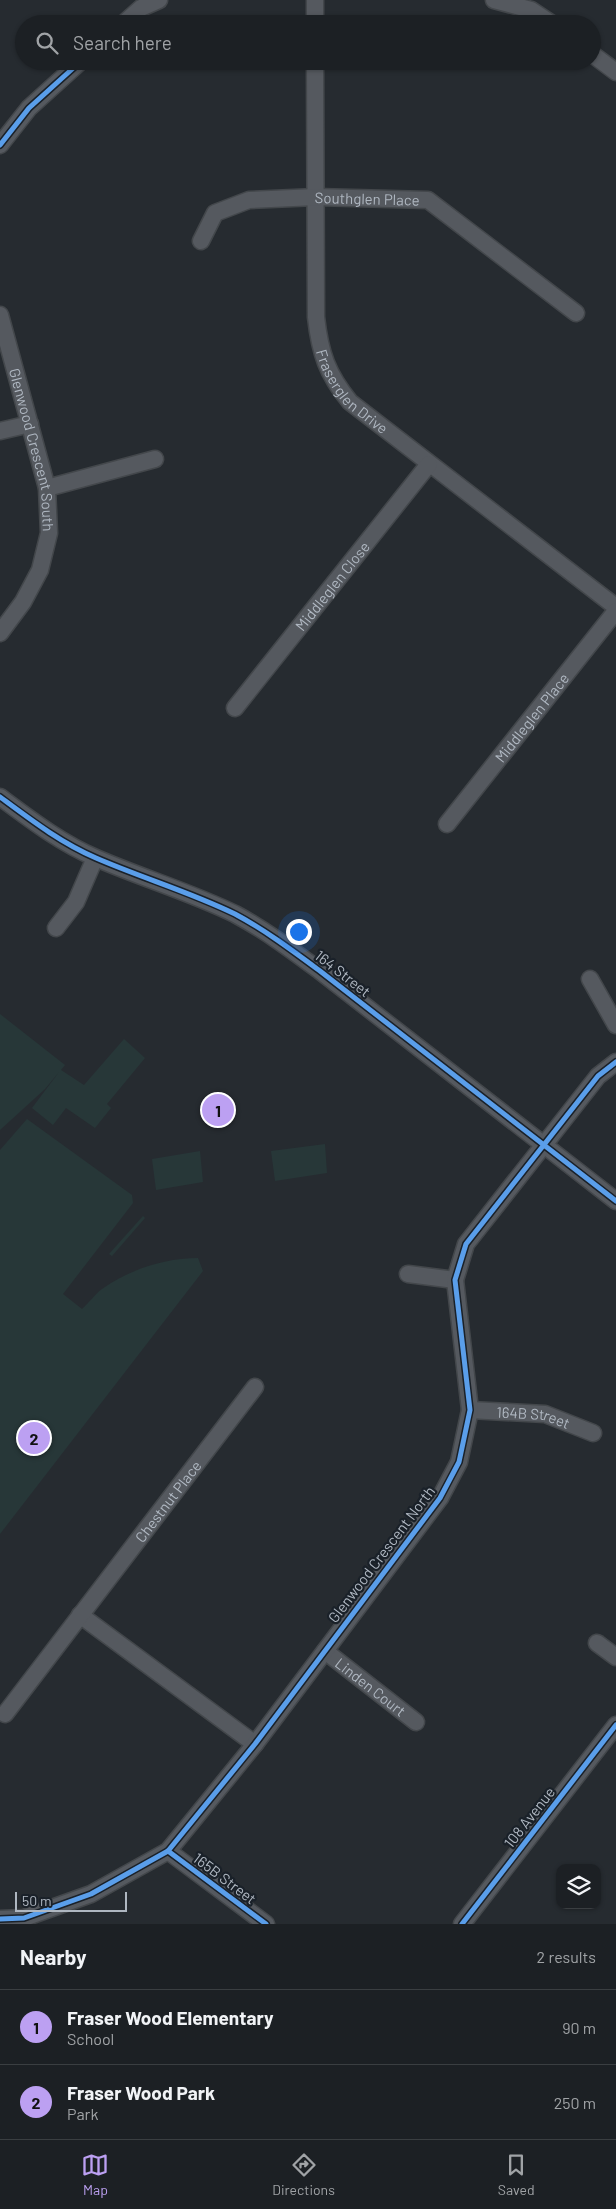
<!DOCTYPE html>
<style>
:root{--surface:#1c2024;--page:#25282c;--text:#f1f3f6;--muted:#a0a3a6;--line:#3a3e41;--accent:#bca0f2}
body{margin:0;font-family:Barlow,sans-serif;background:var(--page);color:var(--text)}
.controls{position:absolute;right:15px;bottom:15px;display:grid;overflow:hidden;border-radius:10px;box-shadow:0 1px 4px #0004}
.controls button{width:45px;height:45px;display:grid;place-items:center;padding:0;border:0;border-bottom:1px solid var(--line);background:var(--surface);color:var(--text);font:25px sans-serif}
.scale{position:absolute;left:15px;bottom:12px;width:112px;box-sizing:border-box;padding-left:5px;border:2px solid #afb7c1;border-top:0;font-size:14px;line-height:18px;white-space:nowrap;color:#afb7c1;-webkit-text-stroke:4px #1a2129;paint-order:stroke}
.you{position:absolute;left:298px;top:931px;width:18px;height:18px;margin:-12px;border:4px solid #fff;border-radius:50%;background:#1a73e8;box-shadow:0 0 0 8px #1a73e833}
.badge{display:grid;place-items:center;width:32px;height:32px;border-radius:50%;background:var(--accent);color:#111;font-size:16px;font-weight:700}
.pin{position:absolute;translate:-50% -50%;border:2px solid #fff;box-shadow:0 1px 5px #0006}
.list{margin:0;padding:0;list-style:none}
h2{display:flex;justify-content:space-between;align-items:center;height:65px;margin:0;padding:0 20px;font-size:21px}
h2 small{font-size:16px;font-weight:400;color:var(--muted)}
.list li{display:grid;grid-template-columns:32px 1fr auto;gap:15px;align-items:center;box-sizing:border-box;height:75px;padding:0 20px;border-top:1px solid var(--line)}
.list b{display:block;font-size:19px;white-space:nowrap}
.list p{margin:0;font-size:16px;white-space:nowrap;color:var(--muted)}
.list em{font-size:16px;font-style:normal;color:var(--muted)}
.icon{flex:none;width:28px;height:28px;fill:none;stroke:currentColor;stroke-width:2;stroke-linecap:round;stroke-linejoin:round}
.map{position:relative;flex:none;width:616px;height:1924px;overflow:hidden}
.search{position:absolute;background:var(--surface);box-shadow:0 1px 4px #0004;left:15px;right:15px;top:15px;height:55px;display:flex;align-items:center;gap:12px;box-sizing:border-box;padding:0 18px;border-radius:28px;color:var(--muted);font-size:19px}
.sheet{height:215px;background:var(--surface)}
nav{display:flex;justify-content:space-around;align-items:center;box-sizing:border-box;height:70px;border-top:1px solid var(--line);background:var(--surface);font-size:14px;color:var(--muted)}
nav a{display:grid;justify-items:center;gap:2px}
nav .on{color:var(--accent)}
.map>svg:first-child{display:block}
.green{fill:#273738}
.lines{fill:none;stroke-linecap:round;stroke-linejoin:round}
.minor-casing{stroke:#43474b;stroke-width:19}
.minor{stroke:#55595f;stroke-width:16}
.cycleway-casing{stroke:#1a2129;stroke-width:8}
.cycleway{stroke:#5a9eea;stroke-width:5}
.labels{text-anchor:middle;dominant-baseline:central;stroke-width:4.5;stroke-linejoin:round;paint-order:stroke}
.street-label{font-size:15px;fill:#afb7c1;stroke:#1a2129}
</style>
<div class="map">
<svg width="616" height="1924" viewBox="0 0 616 1924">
<rect width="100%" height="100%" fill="#262b30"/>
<!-- green -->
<g class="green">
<path d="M0 1014 65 1065 61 1070 84 1085 124 1039 145 1058 107 1104 111 1108 95 1128 66 1108 53 1125 32 1108 59 1072 45 1089 0 1130Z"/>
<path d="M27 1119 132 1195 133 1203 63 1294 82 1309C89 1303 95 1294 102 1289 129 1270 164 1258 198 1258L203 1271 0 1534V1150Z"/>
<path d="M325 1144 327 1173 275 1181 271 1151Z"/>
<path d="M200 1151 203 1182 156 1190 152 1159Z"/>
<path d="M143 1216 145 1218 112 1256 109 1254Z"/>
</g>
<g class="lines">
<defs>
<g id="minor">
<path d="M315 0V24"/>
<path d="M494 0 531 10 552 24"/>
<path d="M123 24 141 8 159 0"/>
<path d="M592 54 616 72"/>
<path id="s1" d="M315 61 316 317C320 353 327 374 350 402L616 607"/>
<path d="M0 145 29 108 81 61"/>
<path id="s2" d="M201 241 215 213 249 200 316 197 428 200 576 313"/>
<path id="s3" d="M0 315 47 488 49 533 40 570 23 602 0 633"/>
<path d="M0 431 30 424"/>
<path d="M47 488 155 459"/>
<path id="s4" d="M235 708 429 464"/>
<path d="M0 797C31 820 61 843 96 858 142 878 190 892 235 914 265 930 293 951 320 971L616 1201"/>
<path id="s5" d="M447 824 616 611"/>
<path d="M56 928 76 902 95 858"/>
<path d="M590 979 616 1025"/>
<path d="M408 1274 455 1280"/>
<path id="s6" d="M470 1410 545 1414 593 1433"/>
<path d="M80 1615 255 1744"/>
<path d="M597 1643 616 1657"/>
<path id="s7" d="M325 1651 416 1722"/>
<path id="s8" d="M5 1714 255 1387"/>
<path d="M168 1851 266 1924"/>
<path d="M0 1919 24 1918 91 1894 168 1851 255 1744 440 1498 459 1462 470 1410 455 1280 466 1244 598 1076 616 1062"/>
<path d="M462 1924 616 1725"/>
</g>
</defs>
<!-- minor casing -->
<use href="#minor" class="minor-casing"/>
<!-- minor -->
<use href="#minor" class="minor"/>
<defs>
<g id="cycleway">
<path d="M0 145 29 108 81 61"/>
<path d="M0 797C31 820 61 843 96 858 142 878 190 892 235 914 265 930 293 951 320 971L616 1201"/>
<path d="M168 1851 266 1924"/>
<path d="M0 1919 24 1918 91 1894 168 1851 255 1744 440 1498 459 1462 470 1410 455 1280 466 1244 598 1076 616 1062"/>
<path d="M462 1924 616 1725"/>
</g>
</defs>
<!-- cycleway casing -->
<use href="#cycleway" class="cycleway-casing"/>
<!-- cycleway -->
<use href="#cycleway" class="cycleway"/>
</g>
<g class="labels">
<!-- street labels -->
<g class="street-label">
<text stroke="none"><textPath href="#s2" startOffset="186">Southglen Place</textPath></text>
<text stroke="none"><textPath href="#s1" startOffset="342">Fraserglen Drive</textPath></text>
<text stroke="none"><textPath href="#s3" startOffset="139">Glenwood Crescent South</textPath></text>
<text stroke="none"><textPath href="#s4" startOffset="156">Middleglen Close</textPath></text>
<text stroke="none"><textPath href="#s5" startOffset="136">Middleglen Place</textPath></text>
<text transform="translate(343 973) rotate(38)">164 Street</text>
<text stroke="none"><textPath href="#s6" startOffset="64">164B Street</textPath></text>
<text stroke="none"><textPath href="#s8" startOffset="268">Chestnut Place</textPath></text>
<text transform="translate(381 1554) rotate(-53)">Glenwood Crescent North</text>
<text stroke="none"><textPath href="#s7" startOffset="58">Linden Court</textPath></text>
<text transform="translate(529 1817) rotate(-52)">108 Avenue</text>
<text transform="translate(225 1878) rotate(37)">165B Street</text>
</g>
</g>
</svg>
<div class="controls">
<button><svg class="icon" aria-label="layers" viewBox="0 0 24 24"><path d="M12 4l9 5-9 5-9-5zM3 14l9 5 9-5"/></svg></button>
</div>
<div class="scale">50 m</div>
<div class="you"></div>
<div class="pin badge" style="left:218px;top:1110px">1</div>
<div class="pin badge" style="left:34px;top:1438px">2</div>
<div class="search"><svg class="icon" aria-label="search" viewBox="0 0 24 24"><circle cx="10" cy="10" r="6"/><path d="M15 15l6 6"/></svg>Search here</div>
</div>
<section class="sheet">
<h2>Nearby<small>2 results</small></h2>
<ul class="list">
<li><span class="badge">1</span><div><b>Fraser Wood Elementary</b><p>School</p></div><em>90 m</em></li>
<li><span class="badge">2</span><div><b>Fraser Wood Park</b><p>Park</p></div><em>250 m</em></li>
</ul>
</section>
<nav>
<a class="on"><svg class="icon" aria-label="map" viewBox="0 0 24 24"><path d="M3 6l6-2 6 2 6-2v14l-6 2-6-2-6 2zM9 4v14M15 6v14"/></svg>Map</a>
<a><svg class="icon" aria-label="directions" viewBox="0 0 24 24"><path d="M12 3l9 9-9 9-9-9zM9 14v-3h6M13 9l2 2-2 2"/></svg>Directions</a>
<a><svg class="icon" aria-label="saved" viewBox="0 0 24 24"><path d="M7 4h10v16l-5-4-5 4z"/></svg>Saved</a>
</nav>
